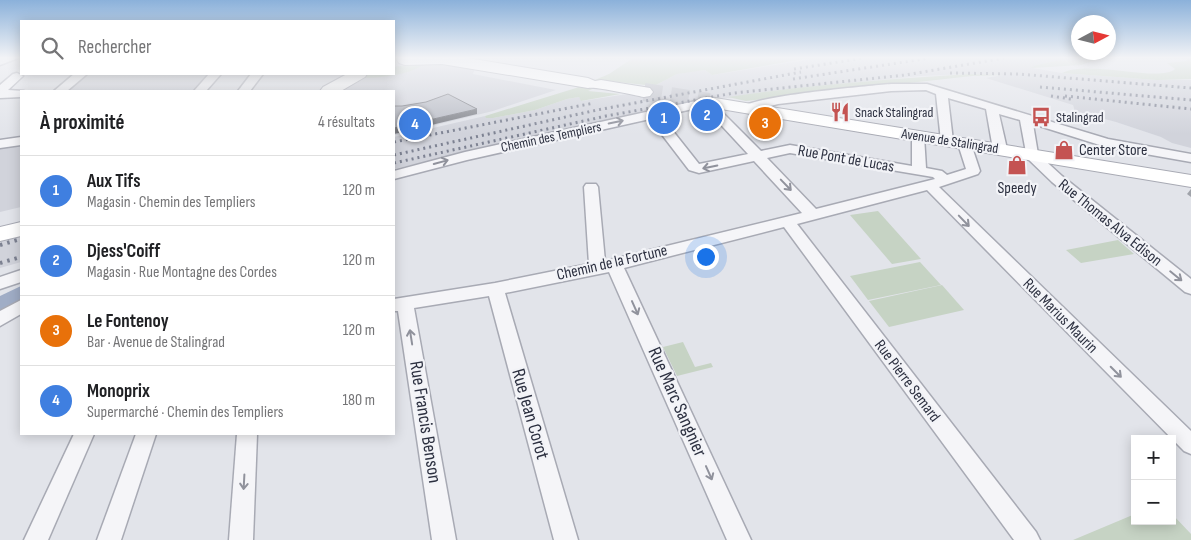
<!DOCTYPE html>
<html lang="fr">
<meta charset="utf-8">
<style>
:root{--surface:#fff;--page:#f2f2f2;--text:#202124;--muted:#757577;--line:#e0e0e0;--accent:#c45352}
body{margin:0;font-family:"Sofia Sans Condensed",sans-serif;background:var(--page);color:var(--text)}
.controls{position:absolute;right:15px;bottom:15px;display:grid;overflow:hidden;border-radius:0px;box-shadow:0 2px 12px #0003}
.controls button{width:45px;height:45px;display:grid;place-items:center;padding:0;border:0;border-bottom:1px solid var(--line);background:var(--surface);color:var(--text);font:25px sans-serif}
.compass{position:absolute;left:1071px;top:15px;width:45px;height:45px;border-radius:50%;background:var(--surface);box-shadow:0 2px 12px #0003;rotate:83deg}
.you{position:absolute;left:705px;top:256px;width:18px;height:18px;margin:-12px;border:4px solid #fff;border-radius:50%;background:#1a73e8;box-shadow:0 0 0 8px #1a73e833}
.badge{display:grid;place-items:center;width:32px;height:32px;border-radius:50%;background:var(--accent);color:#fff;font-size:16px;font-weight:700}
.pin{position:absolute;translate:-50% -50%;border:2px solid #fff;box-shadow:0 1px 5px #0006}
.list{margin:0;padding:0;list-style:none}
h2{display:flex;justify-content:space-between;align-items:center;height:65px;margin:0;padding:0 20px;font-size:21px}
h2 small{font-size:16px;font-weight:400;color:var(--muted)}
.list li{display:grid;grid-template-columns:32px 1fr auto;gap:15px;align-items:center;box-sizing:border-box;height:70px;padding:0 20px;border-top:1px solid var(--line)}
.list b{display:block;font-size:19px;white-space:nowrap}
.list p{margin:0;font-size:16px;white-space:nowrap;color:var(--muted)}
.list em{font-size:16px;font-style:normal;color:var(--muted)}
.icon{flex:none;width:28px;height:28px;fill:none;stroke:currentColor;stroke-width:2;stroke-linecap:round;stroke-linejoin:round}
.map{position:relative;flex:none;width:1191px;height:540px;overflow:hidden}
.search{position:absolute;background:var(--surface);box-shadow:0 2px 12px #0003;left:20px;top:20px;width:375px;height:55px;display:flex;align-items:center;gap:12px;box-sizing:border-box;padding:0 18px;border-radius:0px;color:var(--muted);font-size:19px}
.panel{position:absolute;background:var(--surface);box-shadow:0 2px 12px #0003;left:20px;top:90px;width:375px;height:345px;border-radius:0px}
.map>svg:first-child{display:block}
.built{fill:#d1d3db}
.green{fill:#c6d3c4}
.lines{fill:none;stroke-linecap:round;stroke-linejoin:round}
.canal{fill:#a0adc6;fill-rule:evenodd}
.secondary-tunnel{stroke:#bec0c8;stroke-width:18;stroke-dasharray:18 9;stroke-linecap:butt}
.minor-casing{stroke:#a8aab4;stroke-width:3}
.secondary-casing{stroke:#a8aab4;stroke-width:2}
.minor{fill:#f5f5f8;fill-rule:evenodd}
.secondary{fill:#fff;fill-rule:evenodd}
.rail-far1{stroke:#7d8292;stroke-width:3;stroke-dasharray:2 4;stroke-linecap:butt}
.rail{stroke:#7d8292;stroke-width:4;stroke-dasharray:2.5 5;stroke-linecap:butt}
.wall{fill:#a0a3aa}
.shaded-wall{fill:#82848b}
.building{fill:#babdc6;stroke:#82848b}
.oneway{stroke:#90929c}
.labels{text-anchor:middle;dominant-baseline:central;stroke-width:4.5;stroke-linejoin:round;paint-order:stroke}
.far-poi-label{font-size:14px;fill:#2c3040;stroke:#f2f3f7;text-anchor:start}
.far-street-label{font-size:14px;fill:#2c3040;stroke:#f2f3f7}
.poi-label{font-size:16px;fill:#2c3040;stroke:#f2f3f7;text-anchor:start}
.street-label{font-size:16px;fill:#2c3040;stroke:#f2f3f7}
.near-street-label{font-size:19px;fill:#2c3040;stroke:#f2f3f7}
</style>
<div class="map">
<svg width="1191" height="540" viewBox="0 0 1191 540">
<rect width="100%" height="100%" fill="#e2e4ea"/>
<!-- built -->
<g class="built">
<path d="M819 58H1070L1036 65 1032 68 1062 73 1157 80H1191V148L1172 143 1161 137 1116 122 1075 111 1073 105 986 78 1003 75 969 74 919 76 774 91 694 103 523 139 394 169V137L485 116 487 118H493L535 110 567 99 579 97 582 101 660 89 654 86 677 74 685 72 705 70 712 75Z"/>
<path d="M441 63 475 68 473 74 556 90 493 111 394 135V91H339L346 85 374 74H394L399 68Z"/>
<path d="M89 74H211L195 91H69Z"/>
<path d="M21 143V207L0 212V146Z"/>
<path d="M21 236V262L0 268V241Z"/>
</g>
<!-- green -->
<g class="green">
<path d="M633 58H809L712 75 705 70 677 74 654 86 609 81 588 91 620 94 581 101 579 97 567 99 535 110 493 118H486L485 116 576 88 609 74Z"/>
<path d="M1070 58H1101L1081 65 1031 68 1036 65Z"/>
<path d="M1188 58H1191V79L1157 80 1062 73C1089 59 1159 83 1175 69L1167 63 1186 61Z"/>
<path d="M427 61C415 75 379 78 361 78V75L364 74H394V67Z"/>
<path d="M969 74 1005 75 972 76 746 101 728 97C808 85 889 79 969 74Z"/>
<path d="M878 211 921 259 892 264 850 215Z"/>
<path d="M1118 240 1134 254 1081 263 1066 250Z"/>
<path d="M920 262 941 285 868 300 850 276Z"/>
<path d="M942 285 964 310 889 327 869 301Z"/>
<path d="M683 342 695 367 711 363 713 367 677 376 663 347Z"/>
<path d="M1135 514V521H1172V514L1191 534V540H1073Z"/>
</g>
<g class="lines">
<!-- canal -->
<path class="canal" d="M21 286V300L0 310V296Z"/>
<!-- secondary-tunnel -->
<path class="secondary-tunnel" d="M644 92 709 102"/>
<defs>
<g id="minor">
<path d="M0 58H18L0 65Z"/>
<path d="M17 73 23 76 8 90 24 91H21V97L0 98V85L13 74Z"/>
<path d="M74 74H87L67 91H54Z"/>
<path d="M209 74H221L206 91H194Z"/>
<path d="M251 74H263L250 91H238Z"/>
<path d="M891 84H927L1108 139 1191 154V162L1106 147 1033 124 1038 154 1062 176 1191 279V294L1185 292 1052 182 1027 158 1020 120 999 114 1007 149 1000 153 993 149 986 109 948 98 953 141 952 144H942L941 141 936 94 926 90 891 91 778 104 747 112 741 108C752 96 868 86 891 84Z"/>
<path d="M709 98 722 100 724 103 720 110 761 151 790 145 912 166V136L918 132 924 136 926 168 942 171 947 175 966 169 958 144 965 140 970 141 980 171 978 174 939 187 1191 431V454L1184 451 927 190 797 224 1036 532 1040 540H1014L784 227 624 268 751 540H727L609 272 505 293 578 540H554L489 296 414 308 456 540H432L398 311H394V299L495 283 589 264 584 187 586 184H596L598 187 605 261 802 213 754 161 699 173 689 170 650 119 467 160 394 179V171L465 152ZM711 105 708 110 710 113 748 154 699 164 661 116ZM790 153 933 177 935 179 816 209 767 158Z"/>
<path d="M21 137V145L0 148V140Z"/>
<path d="M21 270V282L0 289V277Z"/>
<path d="M21 300V314L0 326V311Z"/>
<path d="M74 434H94L48 540H24Z"/>
<path d="M136 434H156L121 540H97Z"/>
<path d="M237 434H257L253 540H229Z"/>
</g>
<g id="secondary">
<path d="M398 58H467L588 78 595 81 601 80 644 87 650 88 653 92 650 96 644 97C633 95 595 86 588 88L442 64 405 65 399 63 397 60Z"/>
<path d="M347 74H367L365 77 341 91H320L323 87Z"/>
<path d="M709 97 1191 175V187L703 106 700 102 703 98Z"/>
<path d="M21 222V236L0 241V227Z"/>
</g>
</defs>
<!-- minor casing -->
<use href="#minor" class="minor-casing"/>
<!-- secondary casing -->
<use href="#secondary" class="secondary-casing"/>
<!-- minor -->
<use href="#minor" class="minor"/>
<!-- secondary -->
<use href="#secondary" class="secondary"/>
<!-- rail-far1 -->
<g class="rail-far1">
<path d="M794 69 863 58"/>
<path d="M950 73 1019 74 1191 88"/>
<path d="M793 79 930 58"/>
<path d="M1040 87 1191 100"/>
<path d="M1051 96 1071 99"/>
<path d="M1065 96 1191 109"/>
<path d="M394 142 594 103"/>
<path d="M394 155 597 110 801 72"/>
<path d="M394 163 606 116 734 93 905 75 1004 58"/>
</g>
<!-- rail -->
<g class="rail">
<path d="M0 245 21 239"/>
<path d="M0 263 21 257"/>
</g>
</g>
<!-- wall -->
<path class="wall" d="M1191 189V197L1187 194Z"/>
<!-- shaded-wall -->
<path class="shaded-wall" d="M477 109V114L394 134V128Z"/>
<!-- building -->
<path class="building" d="M448 94 477 109 394 128V106H402L426 102Z"/>
<!-- one-way arrows -->
<defs><path id="oneway-shaft" d="M-6 0H5M1.5-3L5.5 0L1.5 3" fill="none" stroke-width="1.6" stroke-linecap="round" stroke-linejoin="round" transform="scale(1.25)"/></defs>
<g class="oneway">
<use href="#oneway-shaft" transform="translate(616 122) rotate(-12)"/>
<use href="#oneway-shaft" transform="translate(441 162) rotate(-15)"/>
<use href="#oneway-shaft" transform="translate(710 167) rotate(168)"/>
<use href="#oneway-shaft" transform="translate(786 185) rotate(46)"/>
<use href="#oneway-shaft" transform="translate(964 221) rotate(46)"/>
<use href="#oneway-shaft" transform="translate(1176 276) rotate(39)"/>
<use href="#oneway-shaft" transform="translate(635 308) rotate(66)"/>
<use href="#oneway-shaft" transform="translate(411 337) rotate(-99)"/>
<use href="#oneway-shaft" transform="translate(1116 372) rotate(45)"/>
<use href="#oneway-shaft" transform="translate(709 473) rotate(66)"/>
<use href="#oneway-shaft" transform="translate(244 482) rotate(93)"/>
</g>
<!-- sky -->
<linearGradient id="sky" x2="0" y2="1"><stop stop-color="#8bb1da"/><stop offset="0.43" stop-color="#f2f3f6"/><stop offset="1" stop-color="#f2f3f6" stop-opacity="0"/></linearGradient>
<rect width="1191" height="134" fill="url(#sky)"/>
<!-- icons -->
<defs>
<symbol id="restaurant-bare" viewBox="-9 -9 18 18"><path d="M-5-6h1v4h1v-4h1v4h1v-4h1v5L-1.5 .5V6h-2V.5L-5-1ZM5-6V6H3V1.5H1.5Q1.5-4 5-6Z" fill="#c45352" stroke="#f2f3f7" stroke-width="2.5" paint-order="stroke"/></symbol>
<symbol id="bus-bare" viewBox="-9 -9 18 18"><path d="M-5-6H5V4H4V6H2V4H-2V6H-4V4H-5ZM-3.5-4V0h7V-4ZM-3.5 1.2v1.5H-2V1.2ZM2 1.2v1.5H3.5V1.2Z" fill="#c45352" stroke="#f2f3f7" stroke-width="2.5" paint-order="stroke"/></symbol>
<symbol id="shop-bare" viewBox="-9 -9 18 18"><path d="M-5-2.5h2.3a2.7 3.5 0 0 1 5.4 0H5L5.5 6h-11ZM-1.5-2.5h3a1.5 2.3 0 0 0-3 0Z" fill="#c45352" stroke="#f2f3f7" stroke-width="2.5" paint-order="stroke"/></symbol>
</defs>
<g fill-rule="evenodd">
<use href="#restaurant-bare" x="826" y="98" width="28" height="28"/>
<use href="#bus-bare" x="1027" y="103" width="28" height="28"/>
<use href="#shop-bare" x="1050" y="136" width="28" height="28"/>
<use href="#shop-bare" x="1003" y="151" width="28" height="28"/>
</g>
<g class="labels">
<!-- far-poi labels -->
<g class="far-poi-label">
<text x="855" y="112">Snack Stalingrad</text>
<text x="1056" y="117">Stalingrad</text>
</g>
<!-- far-street labels -->
<g class="far-street-label">
<text transform="translate(551 137) rotate(-12)">Chemin des Templiers</text>
<text transform="translate(950 141) rotate(9)">Avenue de Stalingrad</text>
</g>
<!-- poi labels -->
<g class="poi-label">
<text x="1079" y="150">Center Store</text>
<text x="1017" y="188" text-anchor="middle">Speedy</text>
</g>
<!-- street labels -->
<g class="street-label">
<text transform="translate(846 159) rotate(10)">Rue Pont de Lucas</text>
<text transform="translate(1110 223) rotate(39)">Rue Thomas Alva Edison</text>
<text transform="translate(612 263) rotate(-13)">Chemin de la Fortune</text>
<text transform="translate(1060 316) rotate(45)">Rue Marius Maurin</text>
<text transform="translate(907 381) rotate(53)">Rue Pierre Semard</text>
</g>
<!-- near-street labels -->
<g class="near-street-label">
<text transform="translate(677 402) rotate(66)">Rue Marc Sangnier</text>
<text transform="translate(530 414) rotate(74)">Rue Jean Corot</text>
<text transform="translate(425 422) rotate(81)">Rue Francis Benson</text>
</g>
</g>
</svg>
<div class="controls">
<button>+</button>
<button>−</button>
</div>
<svg class="compass" viewBox="-18 -18 36 36"><path d="M0-13l5 13h-10z" fill="#e53935"/><path d="M0 13l5-13h-10z" fill="#757577"/></svg>
<div class="you"></div>
<div class="pin badge" style="left:664px;top:118px;background:#3f7fe0">1</div>
<div class="pin badge" style="left:707px;top:115px;background:#3f7fe0">2</div>
<div class="pin badge" style="left:765px;top:123px;background:#e8710a">3</div>
<div class="pin badge" style="left:415px;top:124px;background:#3f7fe0">4</div>
<div class="search"><svg class="icon" aria-label="search" viewBox="0 0 24 24"><circle cx="10" cy="10" r="6"/><path d="M15 15l6 6"/></svg>Rechercher</div>
<section class="panel">
<h2>À proximité<small>4 résultats</small></h2>
<ul class="list">
<li><span class="badge" style="background:#3f7fe0">1</span><div><b>Aux Tifs</b><p>Magasin · Chemin des Templiers</p></div><em>120 m</em></li>
<li><span class="badge" style="background:#3f7fe0">2</span><div><b>Djess'Coiff</b><p>Magasin · Rue Montagne des Cordes</p></div><em>120 m</em></li>
<li><span class="badge" style="background:#e8710a">3</span><div><b>Le Fontenoy</b><p>Bar · Avenue de Stalingrad</p></div><em>120 m</em></li>
<li><span class="badge" style="background:#3f7fe0">4</span><div><b>Monoprix</b><p>Supermarché · Chemin des Templiers</p></div><em>180 m</em></li>
</ul>
</section>
</div>
